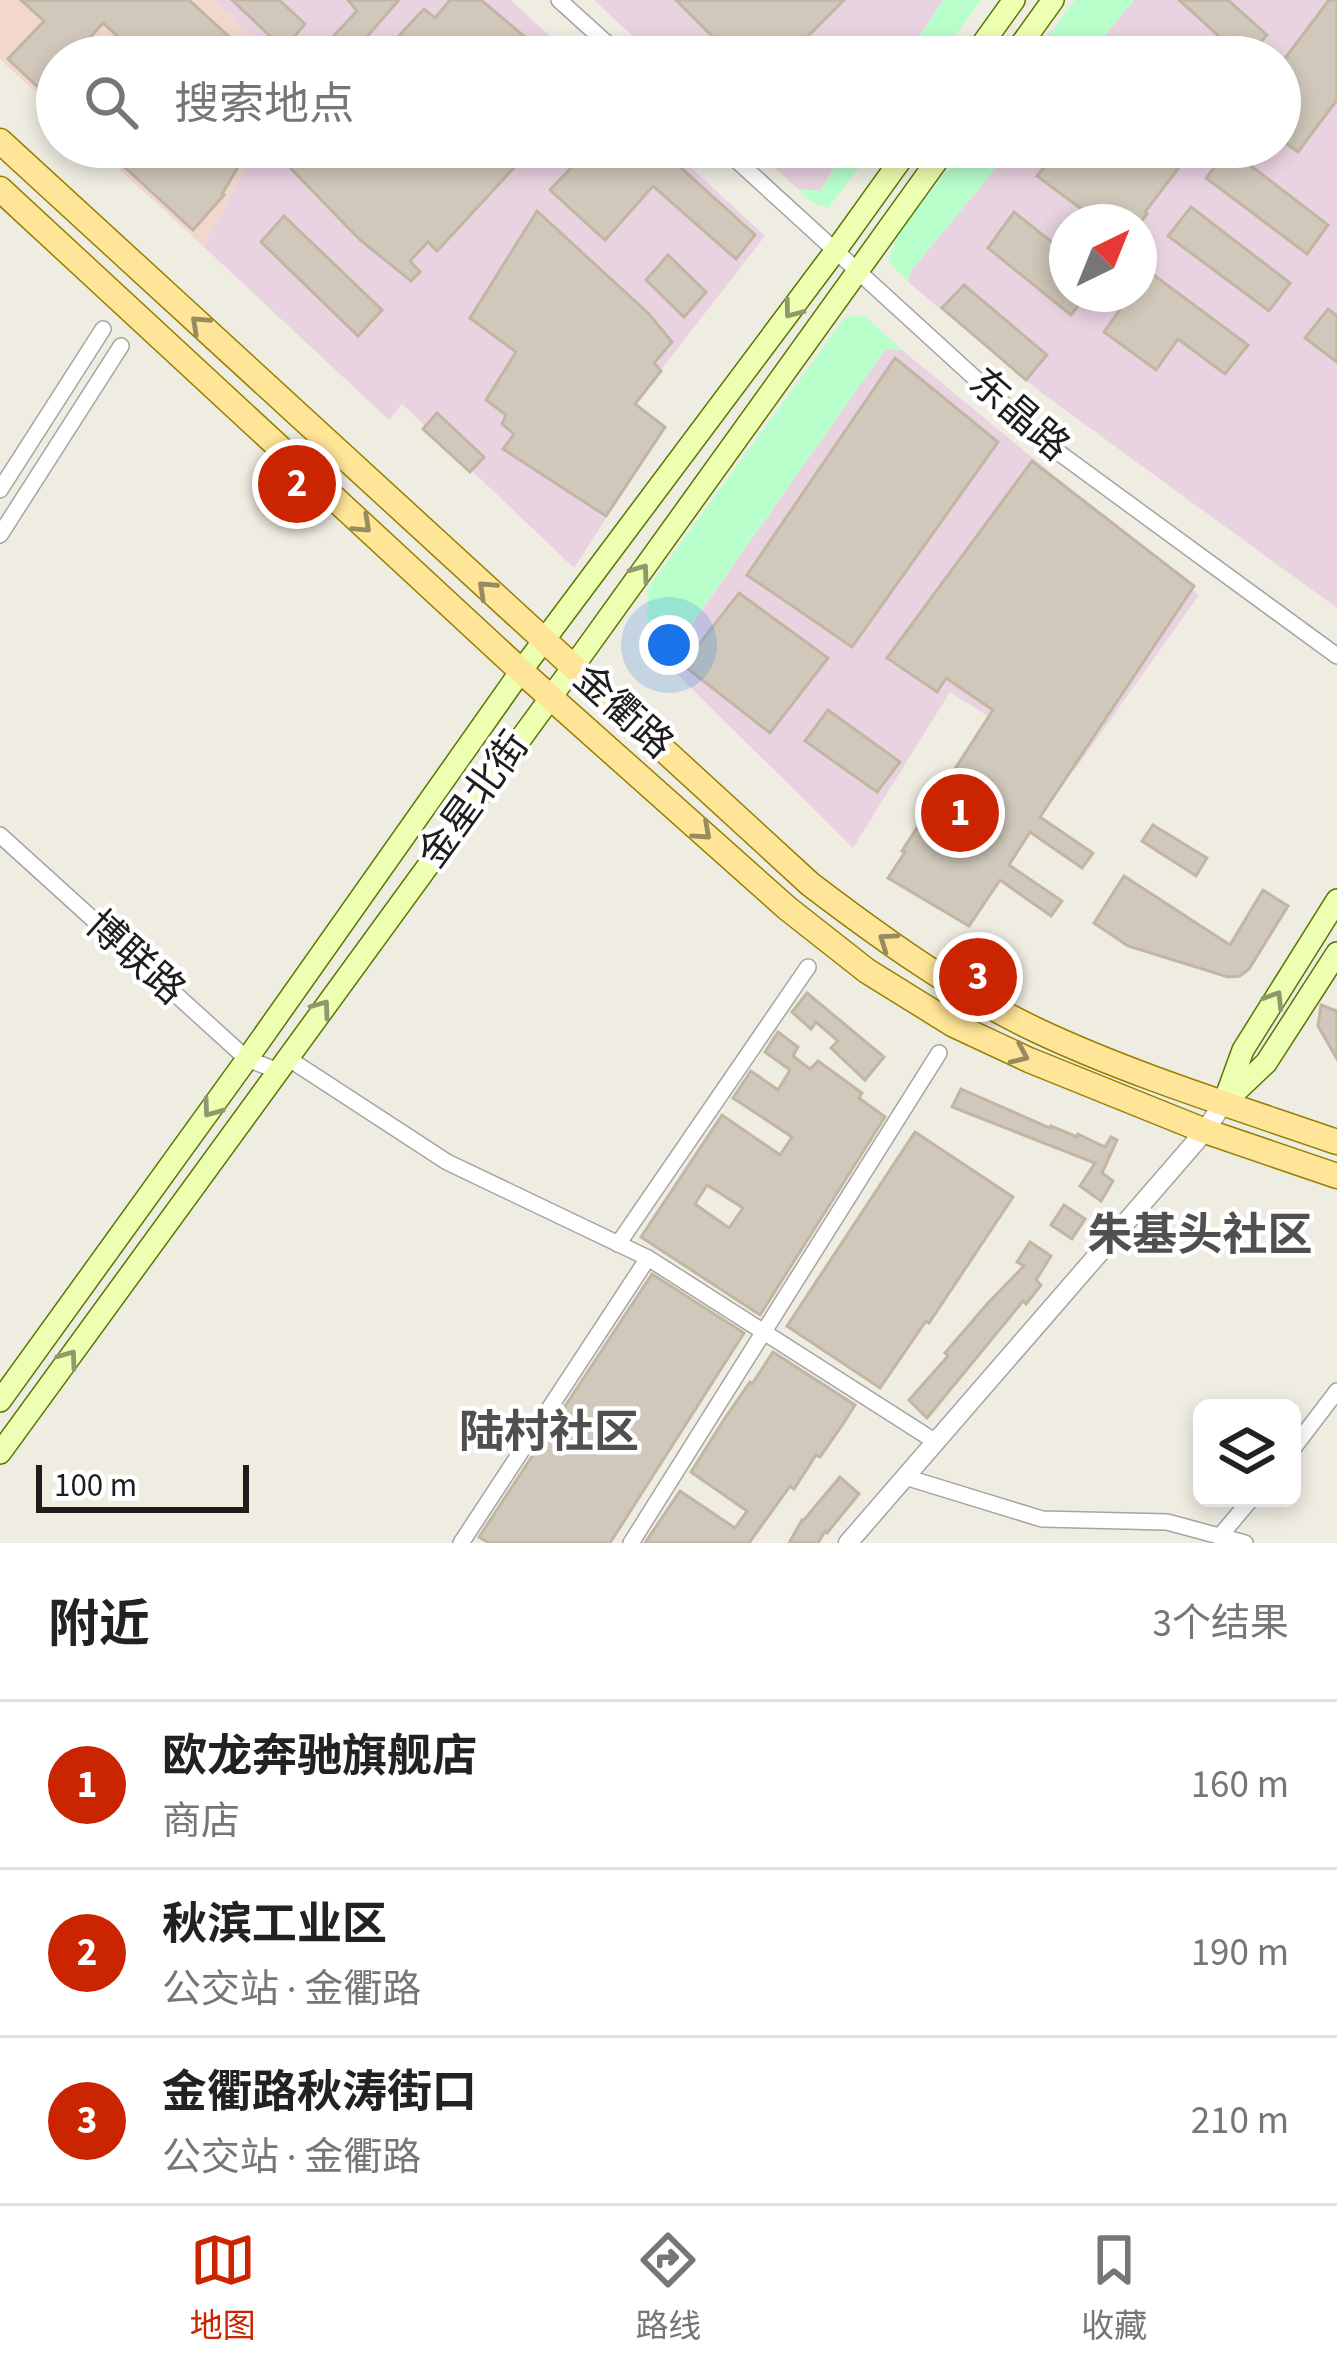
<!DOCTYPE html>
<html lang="zh">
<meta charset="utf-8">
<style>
:root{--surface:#fff;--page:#f2f2f2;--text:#222;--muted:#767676;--line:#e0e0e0;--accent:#ca2500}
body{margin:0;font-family:"Source Sans 3","Noto Sans SC",sans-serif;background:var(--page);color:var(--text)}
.controls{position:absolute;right:36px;bottom:36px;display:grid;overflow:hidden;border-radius:18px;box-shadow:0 6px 18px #0003}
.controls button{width:108px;height:108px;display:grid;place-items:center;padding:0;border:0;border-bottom:3px solid var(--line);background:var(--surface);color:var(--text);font:60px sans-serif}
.compass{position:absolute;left:1049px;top:204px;width:108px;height:108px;border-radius:50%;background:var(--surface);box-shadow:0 6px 18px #0003;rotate:43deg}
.scale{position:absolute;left:36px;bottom:30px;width:213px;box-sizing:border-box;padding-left:12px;border:6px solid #1d1d1d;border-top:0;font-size:33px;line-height:42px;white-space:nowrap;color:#1d1d1d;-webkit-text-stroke:9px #fff;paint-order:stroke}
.you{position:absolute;left:669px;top:645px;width:42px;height:42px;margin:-30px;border:9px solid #fff;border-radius:50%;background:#1a73e8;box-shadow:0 0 0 18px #1a73e833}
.badge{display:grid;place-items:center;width:78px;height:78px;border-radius:50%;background:var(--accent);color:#fff;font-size:39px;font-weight:700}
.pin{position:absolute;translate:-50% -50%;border:6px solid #fff;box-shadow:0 3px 12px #0006}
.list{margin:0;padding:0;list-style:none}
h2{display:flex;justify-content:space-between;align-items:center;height:156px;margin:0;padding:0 48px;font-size:51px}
h2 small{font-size:39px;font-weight:400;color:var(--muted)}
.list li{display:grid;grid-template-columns:78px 1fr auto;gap:36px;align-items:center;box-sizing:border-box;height:168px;padding:0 48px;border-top:3px solid var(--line)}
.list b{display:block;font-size:45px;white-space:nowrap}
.list p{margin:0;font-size:39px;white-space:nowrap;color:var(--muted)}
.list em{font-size:39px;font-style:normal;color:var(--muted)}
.icon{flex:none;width:66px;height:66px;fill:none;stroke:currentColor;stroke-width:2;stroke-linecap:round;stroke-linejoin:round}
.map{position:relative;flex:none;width:1337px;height:1543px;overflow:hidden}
.search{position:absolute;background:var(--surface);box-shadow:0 6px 18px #0003;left:36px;right:36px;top:36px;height:132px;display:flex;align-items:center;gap:30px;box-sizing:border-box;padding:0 42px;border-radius:66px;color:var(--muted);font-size:45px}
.sheet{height:660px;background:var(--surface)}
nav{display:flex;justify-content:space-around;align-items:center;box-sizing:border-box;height:168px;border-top:3px solid var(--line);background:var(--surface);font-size:33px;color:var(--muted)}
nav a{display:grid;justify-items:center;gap:6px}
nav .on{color:var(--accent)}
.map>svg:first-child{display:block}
.commercial{fill:#f2d7cf}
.industrial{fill:#e9d3e1;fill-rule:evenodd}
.park{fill:#b9ffcc}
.building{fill:#d0c8ba;stroke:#c2b6a3;stroke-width:3;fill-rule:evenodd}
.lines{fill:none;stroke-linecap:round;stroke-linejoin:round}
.minor-casing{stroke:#a4a4a4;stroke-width:18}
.tertiary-casing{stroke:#a4a4a4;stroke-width:21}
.secondary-casing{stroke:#557800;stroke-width:24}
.primary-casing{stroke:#968000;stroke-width:27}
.minor{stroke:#fff;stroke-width:15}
.tertiary{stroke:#fff;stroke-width:18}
.secondary{stroke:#edffb0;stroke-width:21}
.primary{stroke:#ffe597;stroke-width:24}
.oneway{stroke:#8f996e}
.oneway2{stroke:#998b60}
.labels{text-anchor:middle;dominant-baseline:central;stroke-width:9;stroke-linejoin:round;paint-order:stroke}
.street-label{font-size:39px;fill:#1d1d1d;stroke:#fff}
.quarter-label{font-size:45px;font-weight:bold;fill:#505050;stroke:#fff}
</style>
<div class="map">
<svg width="1337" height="1543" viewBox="0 0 1337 1543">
<rect width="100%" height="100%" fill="#efede2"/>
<!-- commercial -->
<g class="commercial">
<path d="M0 0H215L276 57H57V112L0 59Z"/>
<path d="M95 147H258L203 246Z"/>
</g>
<!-- industrial -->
<g class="industrial">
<path d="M215 0H511L572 57H276Z"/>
<path d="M594 0H943L906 57H655Z"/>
<path d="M1134 0H1337V608L1039 391 908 282 910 272 1013 147H1280V57H1087ZM1067 222H1139V294H1067Z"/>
<path d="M258 147H669L765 236 635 403 665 427 574 568 402 404 389 420 203 246Z"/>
<path d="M752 147H848L820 191 798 189Z"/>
<path d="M885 349 902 350 1199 595 1074 771 950 692 853 848 669 666 676 647Z"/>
</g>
<!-- park -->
<g class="park">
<path d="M943 0H981L940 57H906Z"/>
<path d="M1075 0H1134L1087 57H1032Z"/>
<path d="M848 147H875L828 208 811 202 798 189 820 191Z"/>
<path d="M964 147H1013L910 272 908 282 888 261 898 235Z"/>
<path d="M864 315 902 350H885L676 646 669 666C646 633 646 627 648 588L845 317Z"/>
</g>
<!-- building -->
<g class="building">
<path d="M21 0H189L251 57H140L103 23 73 57H57V105L8 59 44 21Z"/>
<path d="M232 0H279L305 24 284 49Z"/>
<path d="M348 0H399L349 57H314L357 11Z"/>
<path d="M450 0H481L524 36 544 57H379L424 9 435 18Z"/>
<path d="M676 0H844L787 57H733Z"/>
<path d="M1179 0H1228L1267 35 1247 57H1242Z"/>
<path d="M1329 0H1337V100L1298 152 1280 139V65Z"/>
<path d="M103 147H250L222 194 224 195 193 230Z"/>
<path d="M315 147H533L437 251 428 242 410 261 420 272 411 281 359 239 276 153 281 148 300 163Z"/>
<path d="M591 147H658L755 235 736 259 653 186 605 240 550 190Z"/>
<path d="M1061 147H1156L1180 166 1145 212 1147 214 1141 222H1099L1037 176Z"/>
<path d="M1229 149 1328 225 1307 254 1206 178Z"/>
<path d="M1191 207 1290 283 1269 311 1168 236Z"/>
<path d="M537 211 649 314 672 342 654 363 661 371 635 404 665 427 606 516 503 449 514 434 502 424 506 415 486 400 516 352 470 318Z"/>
<path d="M1014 212 1067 254V294H1087L1071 315 988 248Z"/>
<path d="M284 216 382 310 358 336 261 242Z"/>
<path d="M668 255 706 292 684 317 646 280Z"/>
<path d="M1147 270 1248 345 1225 374 1178 339 1156 370 1104 332 1131 294H1139V282Z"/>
<path d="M964 285 1047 355 1026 380 942 308Z"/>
<path d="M1328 309 1337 316V362L1305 338Z"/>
<path d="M895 358 998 442 852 647 747 575Z"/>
<path d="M437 413 484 457 470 472 423 429Z"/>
<path d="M1032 461 1194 586 1040 817 1093 853 1082 868 1030 832 1009 865 1062 901 1051 916 1000 880 969 926 888 878 905 852 902 851 993 710 946 678 937 692 887 658Z"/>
<path d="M739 593 828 658 770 733 683 665Z"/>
<path d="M828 710 900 762 877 792 805 741Z"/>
<path d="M1153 825 1207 858 1196 876 1142 841Z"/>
<path d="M1124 876 1230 945 1263 890 1288 906 1249 969 1240 976 1228 977 1128 946 1094 923Z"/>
<path d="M807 993 884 1057 865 1080 831 1048 838 1041 816 1022 811 1029 792 1012Z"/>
<path d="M1321 1005 1337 1011V1059L1318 1026Z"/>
<path d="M778 1032 798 1047 793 1056 810 1069 818 1061 862 1093 859 1098 885 1117 760 1315 641 1237 722 1115 780 1155 792 1137 733 1098 751 1071 778 1090 790 1070 765 1052ZM707 1185 743 1208 729 1228 695 1204Z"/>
<path d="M961 1089 1050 1128 1051 1126 1077 1137 1078 1134 1105 1147 1111 1137 1117 1140 1102 1173 1113 1181 1101 1201 1080 1186 1095 1163 952 1107Z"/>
<path d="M915 1132 1013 1197 929 1323 926 1321 880 1388 787 1326Z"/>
<path d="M1064 1205 1085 1219 1072 1239 1051 1225Z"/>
<path d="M1030 1242 1051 1256 1036 1280 1041 1285 1026 1304 1023 1301 927 1418 909 1400 948 1356 945 1353 988 1303 1024 1266 1017 1262Z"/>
<path d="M652 1274 744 1333 610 1543H489L479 1537Z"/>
<path d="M773 1352 855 1405 843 1424 820 1457 816 1455 794 1489 790 1486 749 1543H645L680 1491 735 1528 747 1511 691 1472 725 1418 750 1382 752 1384Z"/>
<path d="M840 1477 859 1494 827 1533 825 1531 818 1543H789L802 1520 803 1521Z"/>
</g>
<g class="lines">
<defs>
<g id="minor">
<path d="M559 0 622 57"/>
<path d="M722 147 1047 444 1337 656"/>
<path d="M0 490 103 329"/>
<path d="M0 535 121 346"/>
<path d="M0 835 247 1059 276 1070"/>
<path d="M286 1057 447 1162 648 1258 936 1442"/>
<path d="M618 1244 808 967"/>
<path d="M1292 1450 1337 1391"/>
<path d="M905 1477 1042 1519 1167 1522 1245 1543"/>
<path d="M1220 1536 1252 1498"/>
<path d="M461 1543 648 1258"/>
<path d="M631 1543 939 1053"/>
</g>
<path id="tertiary" d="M848 1543 1205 1131 1224 1102"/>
<g id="secondary">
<path d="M973 57 1014 0"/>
<path d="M1012 57 1053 0"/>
<path d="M1229 1098 1266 1063 1337 953"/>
<path d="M1224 1102 1243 1050 1337 900"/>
<path d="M0 1401 247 1059 521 671 836 250 910 147"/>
<path d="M0 1453 573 667 947 147"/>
</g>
<g id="primary">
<path d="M0 141 810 884C881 938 953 990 1034 1029 1131 1075 1236 1107 1337 1142"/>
<path d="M0 189 521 671 787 908 867 971 954 1025 1029 1060 1205 1131 1337 1176"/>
</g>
</defs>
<!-- minor casing -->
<use href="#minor" class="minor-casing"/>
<!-- tertiary casing -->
<use href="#tertiary" class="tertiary-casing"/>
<!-- secondary casing -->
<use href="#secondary" class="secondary-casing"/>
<!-- primary casing -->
<use href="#primary" class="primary-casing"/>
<!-- minor -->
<use href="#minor" class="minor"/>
<!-- tertiary -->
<use href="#tertiary" class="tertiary"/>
<!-- secondary -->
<use href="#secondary" class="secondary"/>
<!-- primary -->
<use href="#primary" class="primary"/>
</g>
<!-- one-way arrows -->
<defs><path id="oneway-chevron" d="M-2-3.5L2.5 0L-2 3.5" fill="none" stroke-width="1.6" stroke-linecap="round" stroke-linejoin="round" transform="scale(3)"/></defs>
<g class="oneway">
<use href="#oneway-chevron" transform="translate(792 310) rotate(127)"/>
<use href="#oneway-chevron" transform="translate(641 572) rotate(-54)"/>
<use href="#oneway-chevron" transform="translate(1275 999) rotate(-58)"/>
<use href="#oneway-chevron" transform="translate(322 1008) rotate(-54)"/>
<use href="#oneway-chevron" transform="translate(211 1109) rotate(126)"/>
<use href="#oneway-chevron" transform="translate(69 1358) rotate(-54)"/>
</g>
<g class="oneway2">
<use href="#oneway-chevron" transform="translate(199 324) rotate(-137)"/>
<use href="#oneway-chevron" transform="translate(363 525) rotate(43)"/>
<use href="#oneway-chevron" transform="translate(486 589) rotate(-137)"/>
<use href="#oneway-chevron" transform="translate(703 832) rotate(42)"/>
<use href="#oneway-chevron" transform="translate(887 941) rotate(-145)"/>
<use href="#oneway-chevron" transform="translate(1020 1055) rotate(24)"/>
</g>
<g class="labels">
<!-- street labels -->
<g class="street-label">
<text transform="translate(1019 415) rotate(41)">东晶路</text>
<text transform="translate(623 712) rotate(42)">金衢路</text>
<text transform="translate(474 800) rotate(-54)">金星北街</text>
<text transform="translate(135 958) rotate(42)">博联路</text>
</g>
<!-- quarter labels -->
<g class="quarter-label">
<text x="1200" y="1236">朱基头社区</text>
<text x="549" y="1433">陆村社区</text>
</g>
</g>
</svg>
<div class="controls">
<button><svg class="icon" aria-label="layers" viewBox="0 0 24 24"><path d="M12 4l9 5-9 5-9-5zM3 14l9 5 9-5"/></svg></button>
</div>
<svg class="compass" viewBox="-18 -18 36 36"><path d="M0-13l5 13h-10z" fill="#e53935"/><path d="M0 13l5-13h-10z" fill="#767676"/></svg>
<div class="scale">100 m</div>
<div class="you"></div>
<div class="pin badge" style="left:960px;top:813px">1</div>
<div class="pin badge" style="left:297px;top:484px">2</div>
<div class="pin badge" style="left:978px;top:977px">3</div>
<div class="search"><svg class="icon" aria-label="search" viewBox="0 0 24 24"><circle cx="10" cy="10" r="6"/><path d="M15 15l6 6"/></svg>搜索地点</div>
</div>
<section class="sheet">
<h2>附近<small>3个结果</small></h2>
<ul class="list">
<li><span class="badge">1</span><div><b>欧龙奔驰旗舰店</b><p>商店</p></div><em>160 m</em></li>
<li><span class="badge">2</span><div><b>秋滨工业区</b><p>公交站 · 金衢路</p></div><em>190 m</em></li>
<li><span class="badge">3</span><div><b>金衢路秋涛街口</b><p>公交站 · 金衢路</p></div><em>210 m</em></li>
</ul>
</section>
<nav>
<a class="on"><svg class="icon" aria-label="map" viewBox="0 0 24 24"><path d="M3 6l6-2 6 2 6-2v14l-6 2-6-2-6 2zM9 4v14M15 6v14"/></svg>地图</a>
<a><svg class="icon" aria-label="directions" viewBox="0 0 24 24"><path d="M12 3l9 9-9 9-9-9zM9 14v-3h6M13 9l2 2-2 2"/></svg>路线</a>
<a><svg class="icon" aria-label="saved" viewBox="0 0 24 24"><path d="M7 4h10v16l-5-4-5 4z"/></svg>收藏</a>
</nav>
